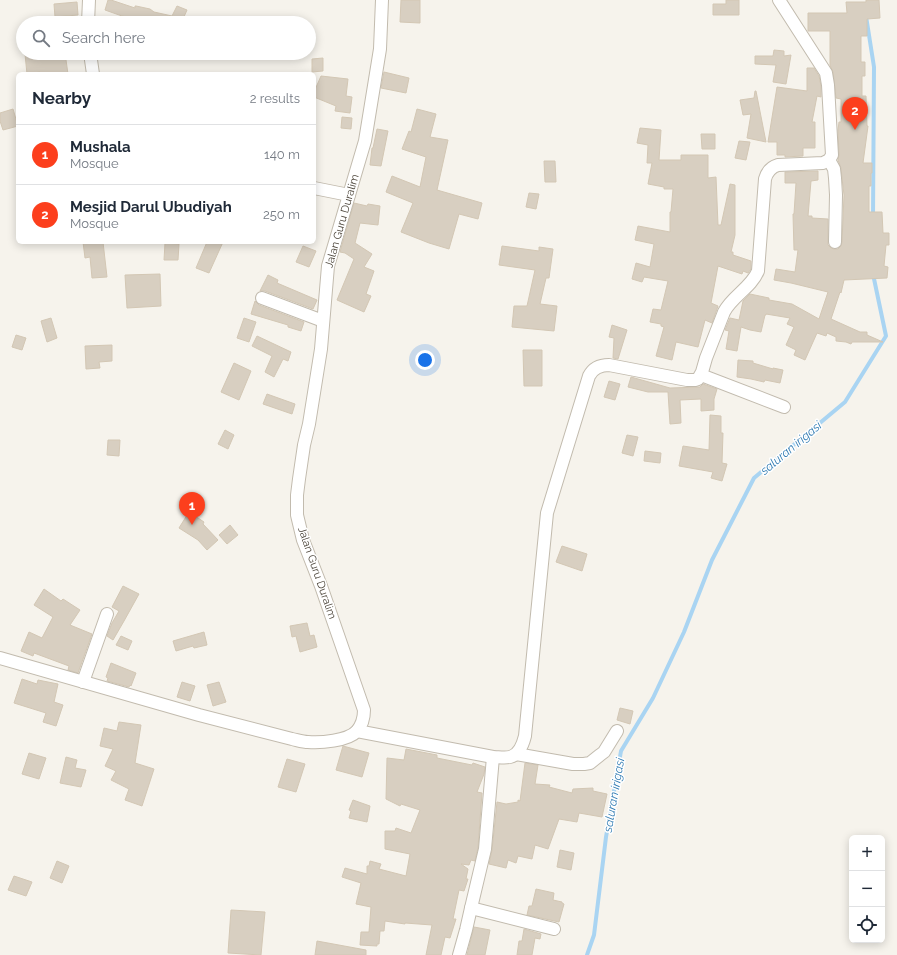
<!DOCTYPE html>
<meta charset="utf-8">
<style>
:root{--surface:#fff;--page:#f6f6f7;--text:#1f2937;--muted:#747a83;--line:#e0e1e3;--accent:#fc3f1d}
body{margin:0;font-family:Raleway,sans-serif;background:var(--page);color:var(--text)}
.controls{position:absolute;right:12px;bottom:12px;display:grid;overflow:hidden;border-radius:6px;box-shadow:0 2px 10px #0003}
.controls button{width:36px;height:36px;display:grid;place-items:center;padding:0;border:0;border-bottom:1px solid var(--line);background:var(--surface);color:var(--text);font:20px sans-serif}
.you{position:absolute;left:425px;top:360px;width:14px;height:14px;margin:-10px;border:3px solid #fff;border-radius:50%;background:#1a73e8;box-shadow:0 0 0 6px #1a73e833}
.badge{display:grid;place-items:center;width:26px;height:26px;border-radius:50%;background:var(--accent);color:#fff;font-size:13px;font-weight:700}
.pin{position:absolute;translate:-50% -33px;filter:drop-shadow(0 1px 2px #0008)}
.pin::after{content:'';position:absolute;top:21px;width:14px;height:12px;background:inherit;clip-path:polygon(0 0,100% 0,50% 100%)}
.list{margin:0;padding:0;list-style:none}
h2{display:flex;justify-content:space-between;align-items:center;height:52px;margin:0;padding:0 16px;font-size:17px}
h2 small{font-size:13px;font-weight:400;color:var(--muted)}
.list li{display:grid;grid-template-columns:26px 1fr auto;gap:12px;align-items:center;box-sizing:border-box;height:60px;padding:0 16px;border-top:1px solid var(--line)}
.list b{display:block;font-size:15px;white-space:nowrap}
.list p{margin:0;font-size:13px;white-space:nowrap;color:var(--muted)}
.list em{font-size:13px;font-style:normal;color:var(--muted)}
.icon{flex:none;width:22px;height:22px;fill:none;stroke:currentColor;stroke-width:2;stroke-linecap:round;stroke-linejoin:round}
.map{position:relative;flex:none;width:897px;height:955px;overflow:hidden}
.search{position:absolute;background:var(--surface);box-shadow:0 2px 10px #0003;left:16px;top:16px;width:300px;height:44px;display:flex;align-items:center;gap:10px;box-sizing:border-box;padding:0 14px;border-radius:22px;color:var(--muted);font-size:15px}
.panel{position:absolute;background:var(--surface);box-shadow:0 2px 10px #0003;left:16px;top:72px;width:300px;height:172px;border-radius:6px}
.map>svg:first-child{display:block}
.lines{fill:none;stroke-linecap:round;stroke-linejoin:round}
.stream{stroke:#a9d4f2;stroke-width:4}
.building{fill:#d8cfc1;stroke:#d3c7b4}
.street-casing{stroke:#c2bbae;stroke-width:14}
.street{stroke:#fff;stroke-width:12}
.labels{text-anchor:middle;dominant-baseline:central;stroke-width:3;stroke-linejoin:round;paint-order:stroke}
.street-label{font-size:11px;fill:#4b4439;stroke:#fff}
.water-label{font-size:12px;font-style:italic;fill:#2e7ab2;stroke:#fff}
</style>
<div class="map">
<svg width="897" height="955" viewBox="0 0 897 955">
<rect width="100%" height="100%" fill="#f6f3ec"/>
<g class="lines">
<!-- stream -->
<g class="stream">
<path d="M866 16 874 67 873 217"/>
<path d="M587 955 594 935 606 837 621 751 653 698 684 632 712 560 754 478 845 402 886 336 873 274"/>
</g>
</g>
<!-- building -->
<g class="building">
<path d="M108 0H111L135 8V6H136L150 9 154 12 172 16 177 6 187 10 183 19V23H145L146 22 122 16 105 10Z"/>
<path d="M401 0H420V23L400 22Z"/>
<path d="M726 0H739V15H713V4H726Z"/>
<path d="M866 0H879L880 18 867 19V36H861V62H865V76H862V96H866L867 126H868L863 163H872V173H871V186H869V212H882L883 233H889V245H886L884 266 888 267 887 278 844 280 841 293 840 292 831 319 860 332H867V335L883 342H852L851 344 846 342 836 341V337L827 333 826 336 817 333 805 360 794 355 796 350 786 345 794 327 787 324 790 318 766 314V315H765L761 332 750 330 741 327 737 351 726 349 729 331 725 330 730 318 739 320 743 301 750 294 769 298V300L792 304 819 319 828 292 791 283 774 280 776 269 795 272 798 250H794L793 214H794L796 183H785V172L818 171V180L811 181 808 216H812V218L828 219V245L831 248 834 249H838L841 246 842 242 844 195 842 178 841 168 838 160 839 155 838 130 839 122H841V99L836 98 833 72 830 65V31H808V13H847L846 2H866Z"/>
<path d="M77 2 78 15 55 17 54 4Z"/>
<path d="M774 50 784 51V56L791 55 786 84 773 82 776 65 755 64V56H773Z"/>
<path d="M38 53H65L68 74H41L40 72 27 74 25 54Z"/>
<path d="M323 58V71L312 72V59Z"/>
<path d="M807 68H814L819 76 821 86V97L817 96 812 122H815V148H803V156L785 157V155H777V142H768L777 87 807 91Z"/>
<path d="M384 72 409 78 406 93 381 88Z"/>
<path d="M321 76 348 79 346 96 352 97 350 113 335 111 336 106 314 97V92Z"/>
<path d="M755 91H756L766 142 747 138 751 114 743 115 740 100 754 98Z"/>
<path d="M13 109 18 126 3 130 0 121V113Z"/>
<path d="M417 109 436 114 430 137 448 140 437 190 482 203 478 219 459 214 449 249 429 243 401 232 413 203 386 192 392 176 420 187 426 157 402 149 409 131 411 132Z"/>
<path d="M342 117 352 118 351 129 341 128Z"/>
<path d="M640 128 661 130 659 160H681V155H708V178L716 177 718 225H721L730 184 735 185V235L731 252H733V255L751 261V269L748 273 743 271 742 274 718 266 711 303 718 306 712 323 705 320 698 347 676 342 672 360 656 356 664 327 661 326V324L650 322 653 309 661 310 668 281 644 277 642 282 632 279 636 263 650 267 654 244 635 240 638 226 670 232V212H671L673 189H664V187L648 184 652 163H647L648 145 637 143Z"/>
<path d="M377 129 388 131 381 166 370 165 372 148H373Z"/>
<path d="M701 134H715V149H702Z"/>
<path d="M739 141 750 142 746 160 735 158Z"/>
<path d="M544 161H555L556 182H545Z"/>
<path d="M529 193 539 194 536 209 526 207Z"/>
<path d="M354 203 367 206 368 204 380 206 378 225 360 223 355 243 372 254 364 267 374 271 366 294 371 296 364 312 337 300 354 259 345 253 340 252Z"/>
<path d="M83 242H103L107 277 92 278 90 257 85 258Z"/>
<path d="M207 242H223L209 273 196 268Z"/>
<path d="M165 243 179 244 178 260H164Z"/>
<path d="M303 246 316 251 309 267 296 262Z"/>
<path d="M502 246 539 251V247L553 249 549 278H546L540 304 557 306 554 331 512 327 514 306H527L535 270 499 265Z"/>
<path d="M160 274 161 306 127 308 125 275Z"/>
<path d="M268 275 278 280 277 283 317 300 313 309 265 291H260Z"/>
<path d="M255 301 259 305 304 322 301 331 288 327V325L251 314Z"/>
<path d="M51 318 57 338 47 342 41 321Z"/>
<path d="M244 318 256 322 249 342 237 338Z"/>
<path d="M612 325 627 330 618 359 613 358 614 338 609 337Z"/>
<path d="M16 335 26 338 22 350 12 347Z"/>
<path d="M257 336 291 352 288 361 283 359 274 377 265 372 272 356 252 346Z"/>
<path d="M112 345V361L99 362 100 368 86 369 85 346Z"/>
<path d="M523 350H542V386H524Z"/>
<path d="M738 360 753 361V363L773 369V368L783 370 780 383 765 380 764 382 751 379 737 377Z"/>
<path d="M234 363 251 371 239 400 221 392Z"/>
<path d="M631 377 670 388 700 387 703 384 717 389 714 399V410L701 411V399L680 400 681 423 670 424 668 392H648L628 387Z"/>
<path d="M609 381 620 384 615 400 604 397Z"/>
<path d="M267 394 295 404 292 414 263 404Z"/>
<path d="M710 415 721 416V433H723L722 463 727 464 722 481 711 478 713 472 679 466 683 446 709 450Z"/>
<path d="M225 430 234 435 228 449 218 444Z"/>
<path d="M627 435 638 437 633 456 622 453Z"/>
<path d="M108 440H120L119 456 107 455Z"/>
<path d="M645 451 661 453 660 463 644 461Z"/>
<path d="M189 512 204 522 203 524 218 540 207 550 198 540 179 528Z"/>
<path d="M230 525 238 535 227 544 219 535Z"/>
<path d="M562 546 587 554 582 571 556 562Z"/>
<path d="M123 586 139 594 124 621 113 640 107 636 112 623 119 611 112 607Z"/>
<path d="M44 589 61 601 63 599 80 610 70 625 92 634 78 673 68 670 69 666 34 653 33 656 21 651 29 632 42 638 53 617 34 605Z"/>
<path d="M307 623 310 636 314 635 317 647 300 652 296 636 292 637 290 626Z"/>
<path d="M204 632 207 645 194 648 193 646 176 651 173 641Z"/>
<path d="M121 636 132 641 128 650 116 645Z"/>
<path d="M111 663 136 673 131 686 130 685 129 687 107 681 108 678 106 677Z"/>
<path d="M22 679 37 684 38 680 58 684 54 702 63 705 56 726 43 722 46 713 14 703Z"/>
<path d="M182 682 195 686 190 701 177 697Z"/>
<path d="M219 682 226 702 213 706 207 685Z"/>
<path d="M620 708 633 711 630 724 617 720Z"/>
<path d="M119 722 141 725 135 763 154 769 142 806 125 800 129 789 111 780 116 771 105 766 113 749 100 746 104 728 117 731Z"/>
<path d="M343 746 369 753 362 777 336 770Z"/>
<path d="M406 749 437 755V758L472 765 473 763 485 767 484 774 477 792 482 793 478 848 475 861 471 860 469 865 461 864 468 869 466 879H468L464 891 459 890 453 919H456L450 938 445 937 441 955H426L432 925 405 923V924L385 921 384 931H380L379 944H377V946L360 945 361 932H369L371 907 356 904 361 883 342 877 345 868 367 874V866H369L370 861 381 864 379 869 406 876 410 854 385 849V831H395L396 828 411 833 420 810 401 804 400 806 386 799 387 758 404 760Z"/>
<path d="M29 753 46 758 39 779 22 774Z"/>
<path d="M66 757 77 760 75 768 86 770 81 787 60 783Z"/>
<path d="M287 759 305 764 296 792 278 787Z"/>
<path d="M525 763 538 765 535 784 550 785 549 787 572 793 573 789 593 788V791L607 794 602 817 579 813 577 822 559 819 548 849 535 845 532 859 518 856 516 863 508 860 506 868 489 864 492 850 497 802 506 804 518 802V800L520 801Z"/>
<path d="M353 800 370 806 367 822 349 818 351 811 349 810Z"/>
<path d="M560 850 574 853 571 870 557 867Z"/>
<path d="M57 861 69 866 62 883 50 878Z"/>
<path d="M14 876 32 882 26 896 8 890Z"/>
<path d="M536 889 554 893 553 900 562 902V903L564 904 559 922 527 915 529 906H532Z"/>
<path d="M231 910 265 912 261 955 228 953Z"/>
<path d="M474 927 490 930 485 955H467Z"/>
<path d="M524 929 541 934 540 939 535 938 532 955H517L519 941H522Z"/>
<path d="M317 941 366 950V955H315Z"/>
</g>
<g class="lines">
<defs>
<g id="street">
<path d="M88 23 89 0"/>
<path d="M90 53 93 74"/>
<path d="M829 160 834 169 835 178 836 195 835 242"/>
<path d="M314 188 349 195"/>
<path d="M262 298 323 321"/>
<path d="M701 375 784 407"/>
<path d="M0 658 199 715 292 739C297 740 303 742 308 742 320 743 348 741 357 731 362 725 364 718 364 710L321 586 303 540 297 515V495L299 479 304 445 309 424 321 349 328 266 365 141 380 49 382 0"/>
<path d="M83 682 107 614"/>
<path d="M357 731 493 757C498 757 505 758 510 757 519 755 523 744 525 736L547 513 589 376C593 368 600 365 609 365L687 380H695L698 379 702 372 706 358 724 312C732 296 751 288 758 271L765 179C767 172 771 167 778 165L823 163 829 160 832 155 828 85 826 73 779 0"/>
<path d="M516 754 573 764H584L590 763 600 755 604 752 617 731"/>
<path d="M471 908 554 929"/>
<path d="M459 955 466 930 471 908 485 849 493 757"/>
</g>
</defs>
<!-- street casing -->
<use href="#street" class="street-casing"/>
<!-- street -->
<use href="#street" class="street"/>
</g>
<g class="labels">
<!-- street labels -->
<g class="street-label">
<text transform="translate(342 221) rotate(-74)">Jalan Guru Duralim</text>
<text transform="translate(317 573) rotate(71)">Jalan Guru Duralim</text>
</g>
<!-- water labels -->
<g class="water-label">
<text transform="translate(791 448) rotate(-40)">saluran irigasi</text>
<text transform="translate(614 795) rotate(-80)">saluran irigasi</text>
</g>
</g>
</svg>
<div class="controls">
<button>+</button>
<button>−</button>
<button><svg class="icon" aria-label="locate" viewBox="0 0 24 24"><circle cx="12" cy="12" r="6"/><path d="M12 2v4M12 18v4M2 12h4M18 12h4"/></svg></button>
</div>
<div class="you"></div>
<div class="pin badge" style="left:192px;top:525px">1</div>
<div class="pin badge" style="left:855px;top:130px">2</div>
<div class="search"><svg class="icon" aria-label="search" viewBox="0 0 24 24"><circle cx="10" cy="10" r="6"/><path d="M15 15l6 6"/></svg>Search here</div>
<section class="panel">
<h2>Nearby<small>2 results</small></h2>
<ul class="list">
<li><span class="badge">1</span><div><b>Mushala</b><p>Mosque</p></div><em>140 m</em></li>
<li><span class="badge">2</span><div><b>Mesjid Darul Ubudiyah</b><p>Mosque</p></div><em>250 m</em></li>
</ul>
</section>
</div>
